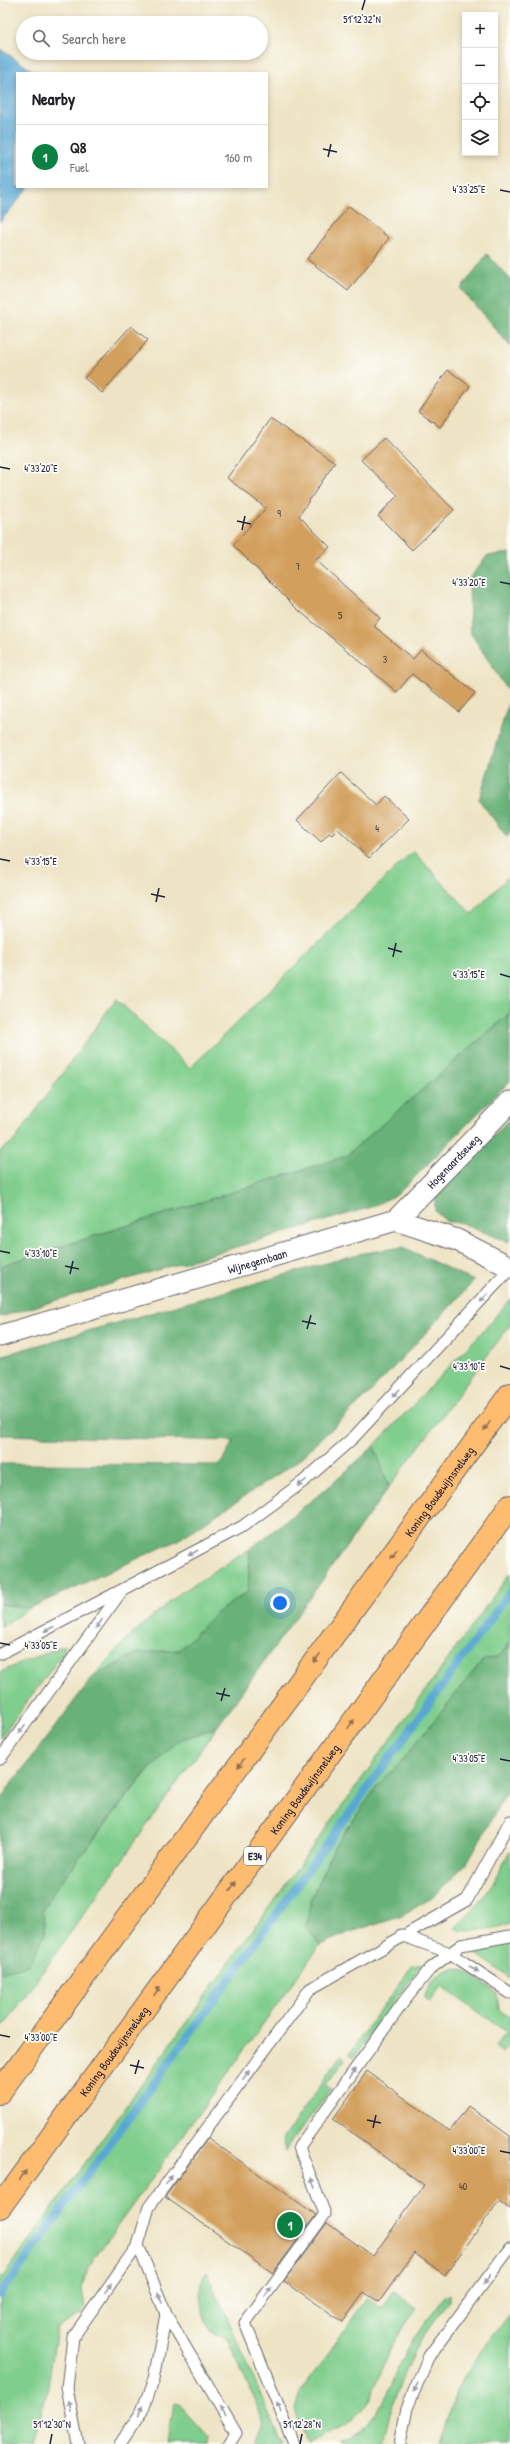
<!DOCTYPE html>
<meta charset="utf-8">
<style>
:root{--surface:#fff;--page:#f6f6f6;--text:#202124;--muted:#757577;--line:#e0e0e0;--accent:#0b8043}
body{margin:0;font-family:"Patrick Hand",sans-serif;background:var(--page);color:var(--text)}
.controls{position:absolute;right:12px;top:12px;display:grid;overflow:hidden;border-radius:0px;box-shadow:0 2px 6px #0003}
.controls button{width:36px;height:36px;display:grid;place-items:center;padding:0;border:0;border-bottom:1px solid var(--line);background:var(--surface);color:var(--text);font:20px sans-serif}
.you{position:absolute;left:280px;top:1603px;width:14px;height:14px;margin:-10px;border:3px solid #fff;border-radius:50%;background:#1a73e8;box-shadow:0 0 0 6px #1a73e833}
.badge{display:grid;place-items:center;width:26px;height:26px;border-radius:50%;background:var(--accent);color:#fff;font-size:13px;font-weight:700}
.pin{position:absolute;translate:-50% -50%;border:2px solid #fff;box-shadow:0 1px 4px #0006}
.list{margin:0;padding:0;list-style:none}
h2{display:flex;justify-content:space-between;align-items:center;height:52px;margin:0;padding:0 16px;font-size:17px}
h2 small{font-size:13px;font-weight:400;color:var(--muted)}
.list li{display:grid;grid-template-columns:26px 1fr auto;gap:12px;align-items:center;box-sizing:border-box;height:64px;padding:0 16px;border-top:1px solid var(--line)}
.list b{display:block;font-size:15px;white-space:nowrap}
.list p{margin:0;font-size:13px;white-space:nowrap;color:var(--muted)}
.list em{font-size:13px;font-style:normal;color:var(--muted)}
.icon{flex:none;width:22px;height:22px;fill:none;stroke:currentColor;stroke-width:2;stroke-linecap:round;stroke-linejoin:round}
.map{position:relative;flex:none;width:510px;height:2444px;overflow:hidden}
.search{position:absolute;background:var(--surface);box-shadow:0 2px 6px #0003;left:16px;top:16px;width:252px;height:44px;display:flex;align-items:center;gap:10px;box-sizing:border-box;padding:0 14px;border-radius:22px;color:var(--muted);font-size:15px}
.panel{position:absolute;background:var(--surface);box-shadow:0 2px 6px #0003;left:16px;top:72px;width:252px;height:116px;border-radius:0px}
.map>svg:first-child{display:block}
.green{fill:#80ce8d;stroke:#517864}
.forest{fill:#68b178;stroke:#456a5a}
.water{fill:#58a7d2;stroke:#3d6486}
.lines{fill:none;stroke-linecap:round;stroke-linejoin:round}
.stream{stroke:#58a7d2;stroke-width:8}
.building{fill:#d29f5c}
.service-casing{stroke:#69666b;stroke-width:13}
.minor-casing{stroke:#69666b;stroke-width:23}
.motorway-casing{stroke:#69666b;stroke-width:24}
.service{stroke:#fff;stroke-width:11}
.minor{stroke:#fff;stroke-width:21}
.motorway{stroke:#febc70;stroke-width:22}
.oneway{fill:#9c9ca7}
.oneway2{fill:#906f56}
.ticks{fill:none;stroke:#22223b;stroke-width:1.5}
.labels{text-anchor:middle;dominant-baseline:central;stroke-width:3.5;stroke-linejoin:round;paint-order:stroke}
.number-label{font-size:10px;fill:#4e4143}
.shield{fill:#fdfcf7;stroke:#646373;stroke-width:1}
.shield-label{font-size:11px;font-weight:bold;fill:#22223b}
.street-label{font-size:12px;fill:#22223b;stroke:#fdfcf7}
.ticks-label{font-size:10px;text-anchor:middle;fill:#22223b;stroke:#fdfcf7;stroke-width:3.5;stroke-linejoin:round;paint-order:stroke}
</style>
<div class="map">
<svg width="510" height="2444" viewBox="0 0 510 2444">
<rect width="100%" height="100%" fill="#fdfcf7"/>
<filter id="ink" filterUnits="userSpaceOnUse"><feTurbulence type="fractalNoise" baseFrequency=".025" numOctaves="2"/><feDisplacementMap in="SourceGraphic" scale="8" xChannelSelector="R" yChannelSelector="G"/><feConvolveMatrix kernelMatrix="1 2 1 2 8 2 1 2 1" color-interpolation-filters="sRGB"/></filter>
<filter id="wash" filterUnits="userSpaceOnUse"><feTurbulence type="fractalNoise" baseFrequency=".012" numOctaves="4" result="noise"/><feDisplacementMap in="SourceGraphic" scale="16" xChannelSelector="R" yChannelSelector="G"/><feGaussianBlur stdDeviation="0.9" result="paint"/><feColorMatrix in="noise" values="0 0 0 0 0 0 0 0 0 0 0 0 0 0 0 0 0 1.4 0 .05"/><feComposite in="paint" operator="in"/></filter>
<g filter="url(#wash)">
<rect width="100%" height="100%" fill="#eee4c5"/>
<!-- green -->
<g class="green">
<path d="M413 851 472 914 510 875V1013L346 1156 0 1266V1151L14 1141 116 999 190 1068Z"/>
<path d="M510 1299V1325L389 1487 374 1446 484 1330Z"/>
<path d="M250 1549 248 1592 217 1612 180 1650 137 1653 92 1678 132 1634 180 1593Z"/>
<path d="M510 1573V1641L501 1655 482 1661 401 1762 378 1785 335 1846 312 1896 306 1926 320 1945 93 2260 85 2276 82 2289 85 2307 81 2314 57 2329 47 2392 33 2444H0V2281Z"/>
<path d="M0 1604 30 1608 0 1627Z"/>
<path d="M64 1645 65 1651 0 1738V1672Z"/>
<path d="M217 1727 17 2008 0 2031V1972L28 1965 45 1935 43 1911 56 1888 142 1778 177 1741Z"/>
<path d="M510 1851V1924C498 1927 465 1935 455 1928L478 1904 494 1881Z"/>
<path d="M510 1944V1979L477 1954 478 1950Z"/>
<path d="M422 1964 354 2057 349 2053 412 1966Z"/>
<path d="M455 1968 465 1971 497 1992 499 2010 510 2017V2044L503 2053 495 2047 506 2031 441 1986 429 2002 425 1998C427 1982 440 1971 455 1968Z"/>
<path d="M342 2055 346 2059 326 2085 331 2089 285 2151 284 2137Z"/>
<path d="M207 2271 282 2444H259L257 2440 265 2424 227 2338 211 2332C203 2315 193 2287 207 2271Z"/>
<path d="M394 2291 417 2308 402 2329 389 2352 369 2404 346 2425 306 2444 295 2409 299 2394 367 2298 381 2308Z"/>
<path d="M449 2294V2302C413 2344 394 2390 383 2444H339C383 2425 385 2388 407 2351 417 2332 431 2315 443 2298Z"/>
<path d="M510 2314V2444H440L457 2389 474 2361Z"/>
<path d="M174 2403 179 2404 209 2437 208 2444H168Z"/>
</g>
<!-- forest -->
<g class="forest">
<path d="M487 254 510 279V346L461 289Z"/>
<path d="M510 553V694L470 632 469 579 487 556Z"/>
<path d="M510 698V833L507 837 479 800Z"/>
<path d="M510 1013V1081L398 1194 371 1207 0 1317V1266L346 1156Z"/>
<path d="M510 1118V1240L508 1242 459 1222H447L435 1211V1198Z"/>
<path d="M403 1247 474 1281 365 1398 295 1463 178 1540 30 1608 0 1604V1464L220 1465 234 1441 0 1435V1356L358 1254Z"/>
<path d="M374 1446 389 1487 217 1727 177 1741 141 1778 56 1888 43 1911 45 1935 28 1965 0 1972V1799L92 1678 137 1653 180 1650 217 1612 248 1592 250 1549 331 1485Z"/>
<path d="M510 1641V1786L467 1863 432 1898 402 1915 348 1933 320 1945 306 1926 312 1896 335 1846 378 1785 401 1762 482 1661 501 1655Z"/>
</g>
<!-- water -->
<path class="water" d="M0 49 36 73H17V187H29L0 222Z"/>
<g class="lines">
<!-- stream -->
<path class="stream" d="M0 2295 510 1592"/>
</g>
<g id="blocks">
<!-- building -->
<g class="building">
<path d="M349 206 389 238 348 291 307 259Z"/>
<path d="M131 326 148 340 102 393 84 378Z"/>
<path d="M448 370 470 386 440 427 418 411Z"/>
<path d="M270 419 335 462 299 516 330 547 316 560 380 618 374 626 413 659 421 650 475 693 459 712 412 674 397 692 296 608 233 545 266 508 227 478Z"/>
<path d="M384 438 454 510 412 550 378 516 398 495 361 460Z"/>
<path d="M341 773 376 805 384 796 409 819 369 858 338 829 332 835 329 833 321 842 297 820Z"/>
<path d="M367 2071 450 2131 468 2106 510 2136V2209L499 2201 445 2275 414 2253 379 2302 364 2292 343 2322 284 2281 327 2223 373 2256 424 2185 333 2119Z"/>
<path d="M208 2138 316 2215 273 2273 165 2197Z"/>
</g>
</g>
</g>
<g filter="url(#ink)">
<use href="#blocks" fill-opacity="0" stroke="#69666b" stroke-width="1"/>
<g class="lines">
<defs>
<g id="service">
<path d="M0 1654 243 1526 304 1481 354 1437 510 1269"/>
<path d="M0 1759 121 1592"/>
<path d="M401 1935 450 1953 510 1993"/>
<path d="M78 2444 67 2388 73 2337 138 2245"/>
<path d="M120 2444 142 2411 154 2379 166 2314"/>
<path d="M229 2444 236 2433 166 2314 138 2245 149 2207 310 1989 467 1900 510 1821"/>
<path d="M294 2444 245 2323 325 2214 299 2147 405 2000 430 1969 461 1945 510 1936"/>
<path d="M400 2444 407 2408 429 2356 510 2248"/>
</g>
<g id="minor">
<path id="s1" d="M396 1220 510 1102"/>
<path id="s2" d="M0 1336 396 1220 457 1240 510 1267"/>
</g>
<g id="motorway">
<path id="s3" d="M0 2092 510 1394"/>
<path id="s4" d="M0 2207 510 1506"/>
</g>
</defs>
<!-- service casing -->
<use href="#service" class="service-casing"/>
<!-- minor casing -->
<use href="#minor" class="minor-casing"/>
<!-- motorway casing -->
<use href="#motorway" class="motorway-casing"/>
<!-- service -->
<use href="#service" class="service"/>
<!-- minor -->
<use href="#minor" class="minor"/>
<!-- motorway -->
<use href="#motorway" class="motorway"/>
</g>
<!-- one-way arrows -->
<defs><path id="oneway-solid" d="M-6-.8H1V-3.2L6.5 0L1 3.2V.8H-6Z"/></defs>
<g class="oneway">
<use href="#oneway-solid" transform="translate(484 1298) rotate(132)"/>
<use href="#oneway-solid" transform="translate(396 1393) rotate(134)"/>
<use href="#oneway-solid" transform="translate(302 1483) rotate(142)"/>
<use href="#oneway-solid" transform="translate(193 1553) rotate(152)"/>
<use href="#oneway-solid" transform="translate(99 1624) rotate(126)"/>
<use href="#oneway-solid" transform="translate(49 1629) rotate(153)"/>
<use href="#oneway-solid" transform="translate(22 1729) rotate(126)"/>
<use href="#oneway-solid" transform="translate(474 1969) rotate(33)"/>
<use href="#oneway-solid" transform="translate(353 2073) rotate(-54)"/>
<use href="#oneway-solid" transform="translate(246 2075) rotate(-54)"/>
<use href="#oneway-solid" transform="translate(169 2180) rotate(-54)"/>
<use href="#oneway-solid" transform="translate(313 2183) rotate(-111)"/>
<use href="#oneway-solid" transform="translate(487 2279) rotate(127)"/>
<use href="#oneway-solid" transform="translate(108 2288) rotate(-55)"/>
<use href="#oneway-solid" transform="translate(268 2292) rotate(-54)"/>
<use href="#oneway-solid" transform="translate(160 2298) rotate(-112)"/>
<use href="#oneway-solid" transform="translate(416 2387) rotate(113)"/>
<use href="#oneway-solid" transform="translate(70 2406) rotate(-101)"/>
<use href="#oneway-solid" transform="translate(279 2408) rotate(-112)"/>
<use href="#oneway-solid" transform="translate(141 2411) rotate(-62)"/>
<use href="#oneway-solid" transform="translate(223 2411) rotate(-121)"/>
</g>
<g class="oneway2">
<use href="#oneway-solid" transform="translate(487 1426) rotate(126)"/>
<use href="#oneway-solid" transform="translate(394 1554) rotate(126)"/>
<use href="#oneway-solid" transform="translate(317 1658) rotate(126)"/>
<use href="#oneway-solid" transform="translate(351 1724) rotate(-54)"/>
<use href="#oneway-solid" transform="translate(241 1763) rotate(126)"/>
<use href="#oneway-solid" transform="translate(233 1886) rotate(-54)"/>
<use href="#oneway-solid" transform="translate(157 1991) rotate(-54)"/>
<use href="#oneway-solid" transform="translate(23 2175) rotate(-54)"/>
</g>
</g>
<!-- ticks -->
<path class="ticks" d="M362 10 365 0M323 149 337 152M328 157 331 144M500 190 510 192M0 467 10 469M237 521 251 524M242 530 245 516M500 582 510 584M0 859 10 861M151 894 165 897M156 902 159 888M388 948 402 952M393 957 396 943M500 974 510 977M0 1251 10 1253M65 1266 79 1269M70 1274 73 1261M302 1321 316 1324M307 1329 311 1315M500 1366 510 1369M0 1643 10 1645M216 1693 230 1696M221 1701 225 1688M500 1759 510 1761M0 2035 10 2037M130 2065 144 2068M135 2074 139 2060M367 2120 381 2123M373 2128 376 2115M500 2151 510 2153M50 2444 52 2434M300 2444 302 2434"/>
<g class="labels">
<!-- number labels -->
<g class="number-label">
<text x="279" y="513">9</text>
<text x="298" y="566">7</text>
<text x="340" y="615">5</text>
<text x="385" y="659">3</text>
<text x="377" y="828">4</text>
<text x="463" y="2186">40</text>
</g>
<!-- shield labels -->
<rect class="shield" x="244" y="1847" width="22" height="18" rx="3"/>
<g class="shield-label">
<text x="255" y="1856">E34</text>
</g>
<!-- street labels -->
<g class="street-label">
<text stroke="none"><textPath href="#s1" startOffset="82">Hogenaardseweg</textPath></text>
<text stroke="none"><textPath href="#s2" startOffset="268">Wijnegembaan</textPath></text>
<text stroke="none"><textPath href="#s3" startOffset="744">Koning Boudewijnsnelweg</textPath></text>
<text stroke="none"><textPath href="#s4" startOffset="517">Koning Boudewijnsnelweg</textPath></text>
<text stroke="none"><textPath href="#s4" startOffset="193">Koning Boudewijnsnelweg</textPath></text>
</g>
</g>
<g class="ticks-label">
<text x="362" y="23">51°12'32"N</text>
<text x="469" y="193">4°33'25"E</text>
<text x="41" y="472">4°33'20"E</text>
<text x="469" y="586">4°33'20"E</text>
<text x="41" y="865">4°33'15"E</text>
<text x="469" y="978">4°33'15"E</text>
<text x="41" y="1257">4°33'10"E</text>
<text x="469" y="1370">4°33'10"E</text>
<text x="41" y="1649">4°33'05"E</text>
<text x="469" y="1762">4°33'05"E</text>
<text x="41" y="2041">4°33'00"E</text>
<text x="469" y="2154">4°33'00"E</text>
<text x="52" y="2428">51°12'30"N</text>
<text x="302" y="2428">51°12'28"N</text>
</g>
</svg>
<div class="controls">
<button>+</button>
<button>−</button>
<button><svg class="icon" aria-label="locate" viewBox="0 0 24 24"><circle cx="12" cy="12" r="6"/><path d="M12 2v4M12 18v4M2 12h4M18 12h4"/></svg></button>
<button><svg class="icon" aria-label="layers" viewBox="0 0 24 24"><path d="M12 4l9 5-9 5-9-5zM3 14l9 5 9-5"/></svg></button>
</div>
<div class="you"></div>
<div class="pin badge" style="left:290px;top:2225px">1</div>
<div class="search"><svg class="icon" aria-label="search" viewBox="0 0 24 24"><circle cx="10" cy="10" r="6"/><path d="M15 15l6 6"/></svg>Search here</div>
<section class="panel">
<h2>Nearby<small></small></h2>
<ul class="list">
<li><span class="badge">1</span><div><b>Q8</b><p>Fuel</p></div><em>160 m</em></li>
</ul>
</section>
</div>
